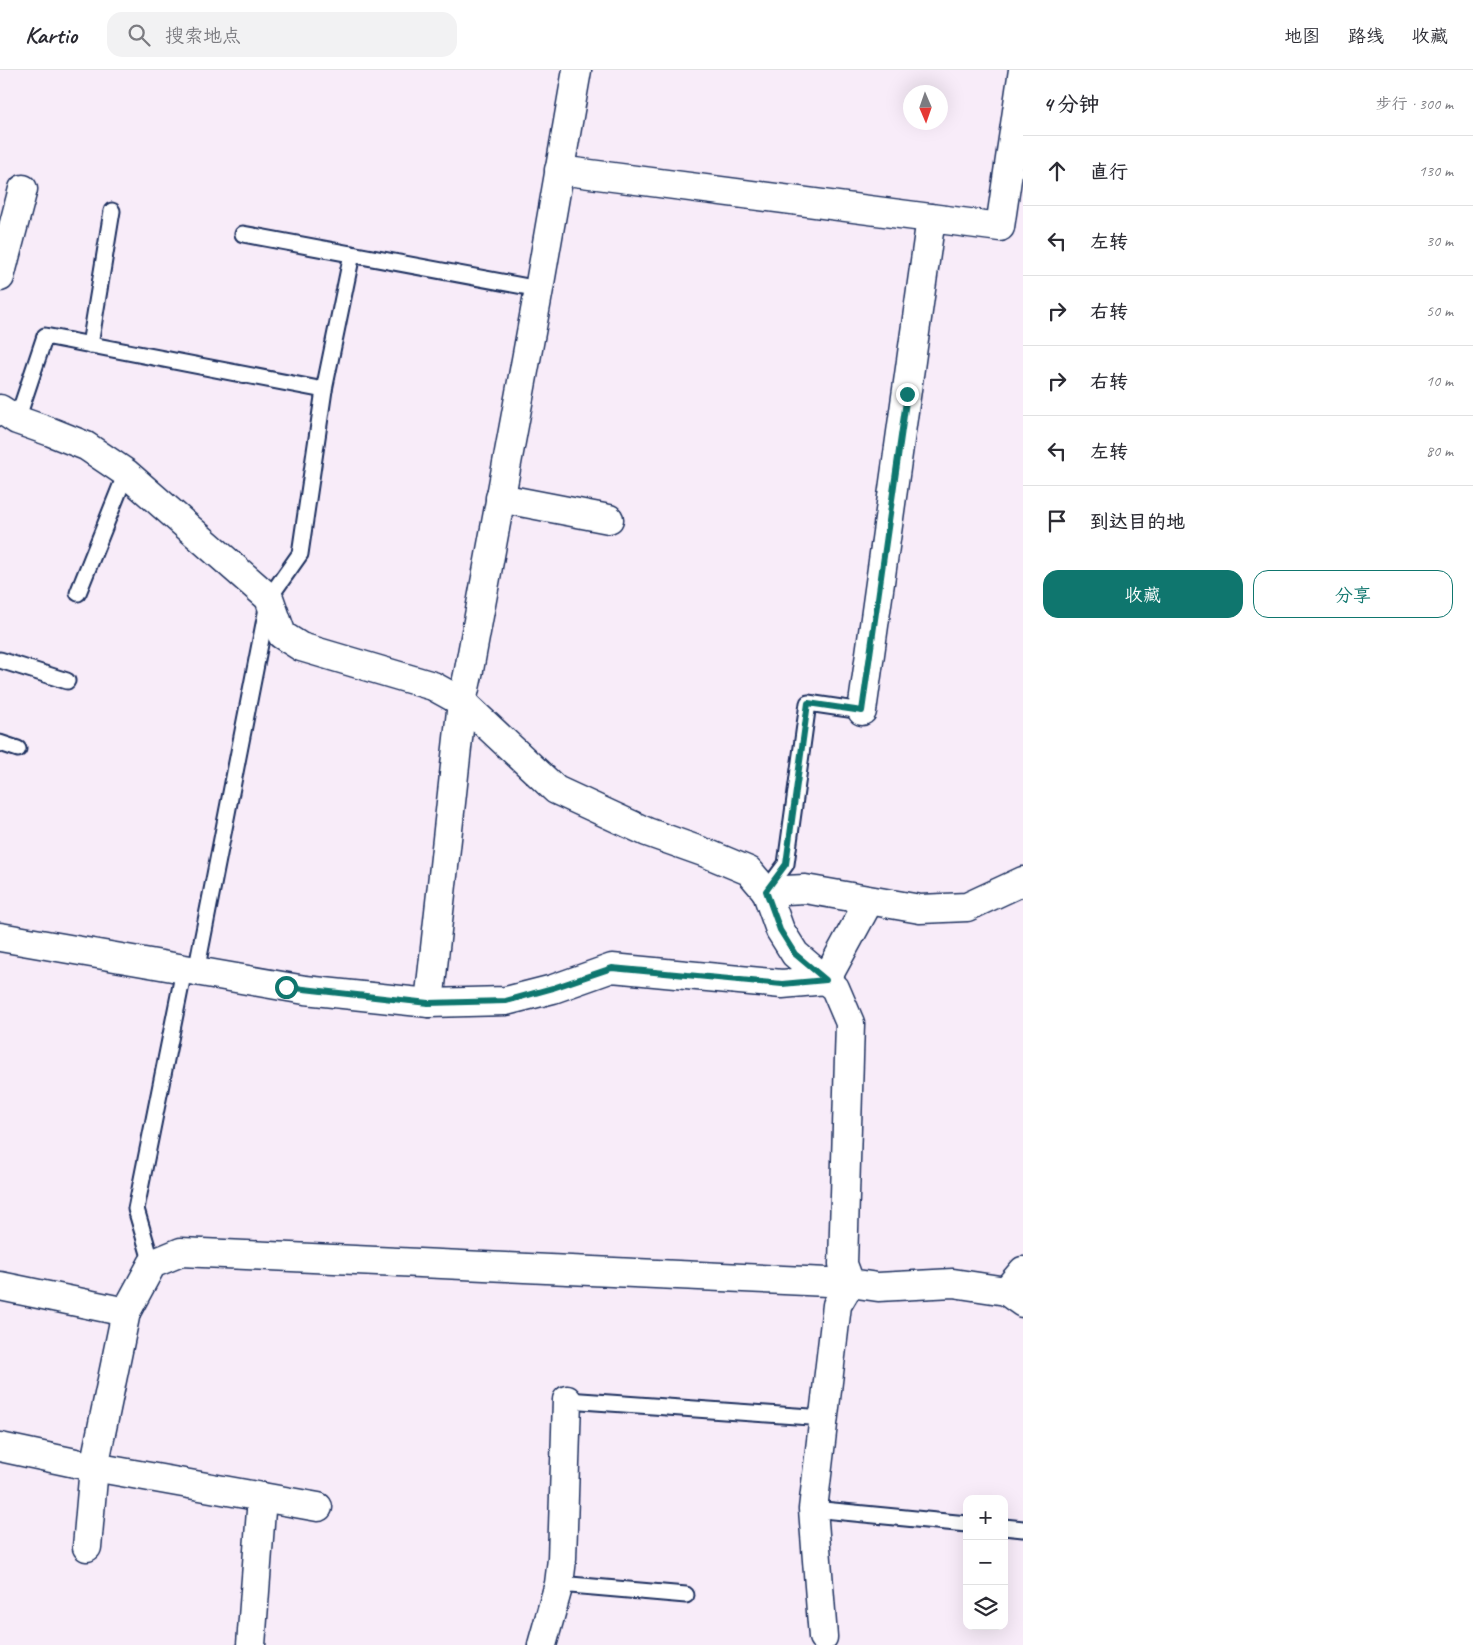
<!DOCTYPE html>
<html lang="zh">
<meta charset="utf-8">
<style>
:root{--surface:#fff;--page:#f2f2f3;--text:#2b2b33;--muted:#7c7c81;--line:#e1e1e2;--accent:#0f766e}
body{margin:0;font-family:Caveat,"LXGW WenKai TC",sans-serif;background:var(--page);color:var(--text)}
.controls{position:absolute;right:15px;bottom:15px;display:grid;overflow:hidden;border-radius:10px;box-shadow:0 5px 20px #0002}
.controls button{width:45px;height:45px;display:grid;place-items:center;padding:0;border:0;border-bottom:1px solid var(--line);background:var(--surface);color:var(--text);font:25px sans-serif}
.compass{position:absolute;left:903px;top:15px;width:45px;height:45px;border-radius:50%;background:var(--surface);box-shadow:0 5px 20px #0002;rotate:178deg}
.stop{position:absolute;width:15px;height:15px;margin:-11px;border:4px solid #0f766e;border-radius:50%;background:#fff}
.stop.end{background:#0f766e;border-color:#fff;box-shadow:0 1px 5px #0008}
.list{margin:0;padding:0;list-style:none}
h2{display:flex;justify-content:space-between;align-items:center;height:65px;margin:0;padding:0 20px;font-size:21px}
h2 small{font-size:16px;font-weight:400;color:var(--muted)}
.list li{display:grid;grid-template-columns:32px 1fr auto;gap:15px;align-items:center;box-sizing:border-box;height:70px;padding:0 20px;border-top:1px solid var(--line)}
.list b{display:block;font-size:19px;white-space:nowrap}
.list em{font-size:16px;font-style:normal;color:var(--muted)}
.actions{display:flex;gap:10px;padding:15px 20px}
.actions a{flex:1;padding:11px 0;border:1px solid var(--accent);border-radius:15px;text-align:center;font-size:18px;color:var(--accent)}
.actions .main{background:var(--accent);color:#fff}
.icon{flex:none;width:28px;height:28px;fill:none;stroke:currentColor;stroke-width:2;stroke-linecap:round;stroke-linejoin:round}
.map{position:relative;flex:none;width:1023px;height:1575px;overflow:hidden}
header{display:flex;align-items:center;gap:30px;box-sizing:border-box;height:70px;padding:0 25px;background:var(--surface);border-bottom:1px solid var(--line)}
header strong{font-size:24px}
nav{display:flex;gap:28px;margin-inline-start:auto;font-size:18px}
.search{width:350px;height:45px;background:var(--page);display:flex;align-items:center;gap:12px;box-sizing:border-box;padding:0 18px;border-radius:15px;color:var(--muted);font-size:19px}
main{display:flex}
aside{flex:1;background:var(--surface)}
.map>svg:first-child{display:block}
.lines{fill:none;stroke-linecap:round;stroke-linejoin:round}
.service-casing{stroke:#1b2f5e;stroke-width:19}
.minor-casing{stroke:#1b2f5e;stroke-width:31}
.tertiary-casing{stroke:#1b2f5e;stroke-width:31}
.service{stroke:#fff;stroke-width:15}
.minor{stroke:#fff;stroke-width:28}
.tertiary{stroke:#fff;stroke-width:28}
.route{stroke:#0f766e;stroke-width:6}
</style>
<header>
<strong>Kartio</strong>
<div class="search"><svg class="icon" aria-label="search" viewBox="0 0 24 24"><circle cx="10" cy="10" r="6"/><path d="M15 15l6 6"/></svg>搜索地点</div>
<nav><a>地图</a><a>路线</a><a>收藏</a></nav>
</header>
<main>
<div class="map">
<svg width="1023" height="1575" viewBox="0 0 1023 1575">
<rect width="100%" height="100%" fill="#f8ecf9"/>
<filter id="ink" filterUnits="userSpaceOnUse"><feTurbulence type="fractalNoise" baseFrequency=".02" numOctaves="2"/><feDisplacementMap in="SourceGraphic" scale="10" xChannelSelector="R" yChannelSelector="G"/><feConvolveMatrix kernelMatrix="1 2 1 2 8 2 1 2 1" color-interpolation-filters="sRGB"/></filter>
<g filter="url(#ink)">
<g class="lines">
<defs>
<g id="service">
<path d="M243 164 539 219"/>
<path d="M90 275 112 141"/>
<path d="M17 350 45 266 324 320"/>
<path d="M78 523 126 403"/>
<path d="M0 590 67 611"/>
<path d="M0 673 18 679"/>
<path d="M766 821 786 794 808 633 862 641"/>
<path d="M196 902 269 528 300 484 324 320 352 184"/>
<path d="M152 1194 136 1139 184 900"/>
<path d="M567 1330 825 1348"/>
<path d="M813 1439 967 1454"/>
<path d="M1004 1457 1023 1459"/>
<path d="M559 1514 686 1525"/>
</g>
<g id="minor">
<path d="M559 100 1000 157 1023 0"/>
<path d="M0 207 23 119"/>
<path d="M500 428 609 449"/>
<path d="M862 641 931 148"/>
<path d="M766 821 805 819 920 839 967 837 1023 811"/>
<path d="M0 867 305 920 429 933 506 931 553 919 612 898 782 914 826 910 869 831"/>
<path d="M429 933 462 632 469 600 539 219 577 0"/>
<path d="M0 1216 126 1242"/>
<path d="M1006 1221 1023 1201"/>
<path d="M0 1377 94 1397 318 1437"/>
<path d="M87 1477 94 1397 126 1242 152 1194 181 1182 850 1213 837 1235 813 1439 823 1567"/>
<path d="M251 1575 262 1427"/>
<path d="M542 1575 559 1514 562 1489 567 1330"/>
</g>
<path id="tertiary" d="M0 339 17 350 51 362 86 376 126 403 269 528 282 565 301 577 433 616 462 632 556 720 647 762 706 783 749 801 766 821 780 860 795 884 835 918 850 953 843 1194 850 1213 878 1217 953 1213 1006 1221 1023 1233"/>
</defs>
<!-- service casing -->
<use href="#service" class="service-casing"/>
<!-- minor casing -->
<use href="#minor" class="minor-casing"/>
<!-- tertiary casing -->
<use href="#tertiary" class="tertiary-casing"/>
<!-- service -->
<use href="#service" class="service"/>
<!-- minor -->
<use href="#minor" class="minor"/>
<!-- tertiary -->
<use href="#tertiary" class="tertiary"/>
</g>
</g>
<g class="lines" filter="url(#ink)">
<!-- route -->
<path class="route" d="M286 917 428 933 506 931 553 918 612 898 782 914 826 910 795 884 780 860 766 821 786 794 808 633 862 641 907 324"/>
</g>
</svg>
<div class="controls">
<button>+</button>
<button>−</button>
<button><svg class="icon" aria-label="layers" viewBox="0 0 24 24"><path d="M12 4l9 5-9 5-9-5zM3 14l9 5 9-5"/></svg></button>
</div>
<svg class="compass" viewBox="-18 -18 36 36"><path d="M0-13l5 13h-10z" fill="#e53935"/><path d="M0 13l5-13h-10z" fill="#7c7c81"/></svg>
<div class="stop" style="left:286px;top:917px"></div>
<div class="stop end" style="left:907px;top:324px"></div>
</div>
<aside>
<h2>4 分钟<small>步行 · 300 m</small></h2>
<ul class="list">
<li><svg class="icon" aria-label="ahead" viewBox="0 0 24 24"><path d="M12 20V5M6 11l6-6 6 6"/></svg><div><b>直行</b></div><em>130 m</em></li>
<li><svg class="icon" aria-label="left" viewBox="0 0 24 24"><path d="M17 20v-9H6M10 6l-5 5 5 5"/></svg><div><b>左转</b></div><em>30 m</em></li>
<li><svg class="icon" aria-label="right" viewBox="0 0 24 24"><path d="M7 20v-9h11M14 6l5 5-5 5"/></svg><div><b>右转</b></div><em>50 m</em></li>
<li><svg class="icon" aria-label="right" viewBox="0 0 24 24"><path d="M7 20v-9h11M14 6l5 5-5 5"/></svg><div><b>右转</b></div><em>10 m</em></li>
<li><svg class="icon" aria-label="left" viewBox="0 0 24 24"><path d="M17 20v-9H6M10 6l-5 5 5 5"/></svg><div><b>左转</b></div><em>80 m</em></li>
<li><svg class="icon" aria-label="arrive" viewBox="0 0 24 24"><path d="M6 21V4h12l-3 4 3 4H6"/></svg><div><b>到达目的地</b></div></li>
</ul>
<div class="actions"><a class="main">收藏</a><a>分享</a></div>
</aside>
</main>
